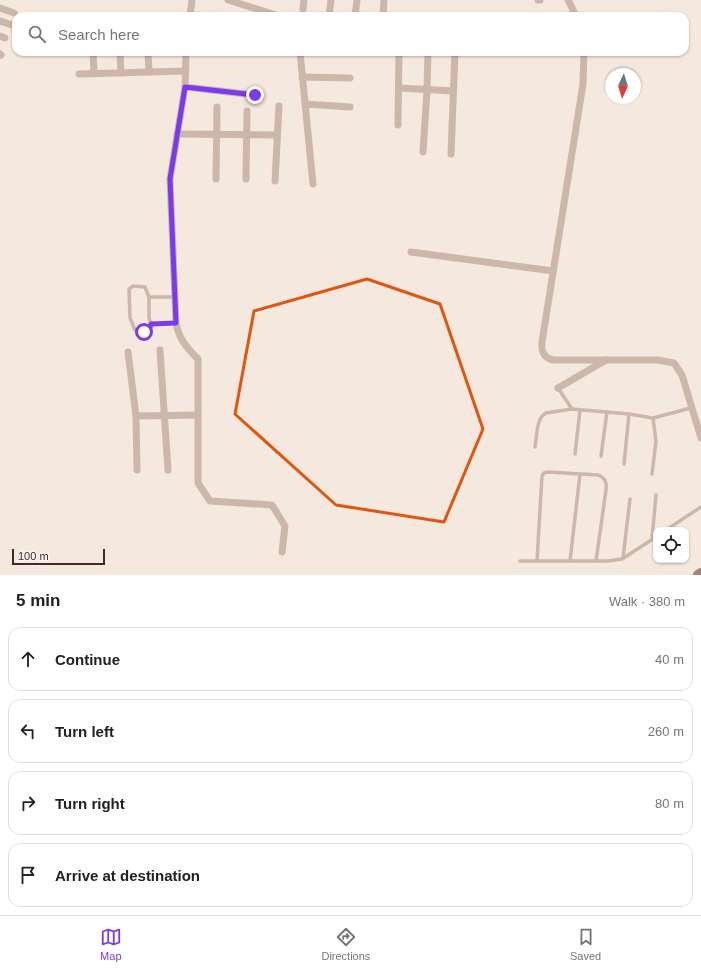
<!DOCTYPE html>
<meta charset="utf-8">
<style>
:root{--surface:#fff;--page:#f6f6f6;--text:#202124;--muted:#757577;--line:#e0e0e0;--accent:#7c3aed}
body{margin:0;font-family:Arial,sans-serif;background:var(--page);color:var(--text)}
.controls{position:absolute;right:12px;bottom:12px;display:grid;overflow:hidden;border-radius:8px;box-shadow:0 1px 3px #0004}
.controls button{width:36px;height:36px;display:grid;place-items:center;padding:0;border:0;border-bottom:1px solid var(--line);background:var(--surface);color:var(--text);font:20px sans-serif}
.compass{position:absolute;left:605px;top:68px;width:36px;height:36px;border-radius:50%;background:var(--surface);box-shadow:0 1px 3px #0004;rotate:184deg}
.scale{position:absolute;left:12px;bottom:10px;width:93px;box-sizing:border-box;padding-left:4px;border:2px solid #3a2d2a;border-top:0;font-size:11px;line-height:14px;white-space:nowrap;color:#3a2d2a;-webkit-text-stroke:3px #fbf3ec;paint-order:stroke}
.stop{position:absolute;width:12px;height:12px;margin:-9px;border:3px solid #7c3aed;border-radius:50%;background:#fff}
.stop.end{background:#7c3aed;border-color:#fff;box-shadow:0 1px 4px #0008}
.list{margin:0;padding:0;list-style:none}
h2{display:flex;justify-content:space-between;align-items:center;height:52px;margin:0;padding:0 16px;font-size:17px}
h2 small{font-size:13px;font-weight:400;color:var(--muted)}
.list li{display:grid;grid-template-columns:26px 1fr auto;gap:12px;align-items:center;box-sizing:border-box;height:64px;margin:0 8px 8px;padding:0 8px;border:1px solid var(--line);border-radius:12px}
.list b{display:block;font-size:15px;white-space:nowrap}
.list em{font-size:13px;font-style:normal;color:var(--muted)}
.icon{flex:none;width:22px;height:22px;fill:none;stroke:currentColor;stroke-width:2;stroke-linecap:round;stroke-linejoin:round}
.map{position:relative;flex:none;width:701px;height:575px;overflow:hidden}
.search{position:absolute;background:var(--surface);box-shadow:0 1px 3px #0004;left:12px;right:12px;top:12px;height:44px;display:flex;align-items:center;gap:10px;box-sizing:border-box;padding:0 14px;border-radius:12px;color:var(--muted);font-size:15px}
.sheet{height:340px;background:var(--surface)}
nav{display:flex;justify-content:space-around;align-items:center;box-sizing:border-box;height:56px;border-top:1px solid var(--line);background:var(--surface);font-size:11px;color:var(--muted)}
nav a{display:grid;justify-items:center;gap:2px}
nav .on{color:var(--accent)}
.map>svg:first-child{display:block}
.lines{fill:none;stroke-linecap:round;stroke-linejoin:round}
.lane{stroke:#cdb7aa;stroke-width:3.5}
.street{stroke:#cdb7aa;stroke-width:7}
.secondary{stroke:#a1857b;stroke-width:10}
.route{stroke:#7c3aed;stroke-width:5}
.marked{fill:none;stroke:#df570e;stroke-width:3;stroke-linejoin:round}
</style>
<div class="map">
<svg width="701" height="575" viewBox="0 0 701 575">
<rect width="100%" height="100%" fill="#f4e8df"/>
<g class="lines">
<!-- lane -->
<g class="lane">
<path d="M149 297 145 287 133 286 129 289 130 318 135 330 144 332 149 331 151 324"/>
<path d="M174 297H149V318L151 324 176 323"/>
<path d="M558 388 572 409"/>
<path d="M535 447C537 437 536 418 546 413L572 409 629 414 653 418 691 408"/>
<path d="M575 454 580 410"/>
<path d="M601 456 607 412"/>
<path d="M624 464 629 414"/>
<path d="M652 474 656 441 653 418"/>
<path d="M666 530 701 507"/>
<path d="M652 539 656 495"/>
<path d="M623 558 630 499"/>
<path d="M520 561H608L622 559 656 537"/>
<path d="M537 561 542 476 544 473 548 472 598 475C605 478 607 482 606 490L596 561"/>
<path d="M570 561 580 474"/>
</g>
<!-- street -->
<g class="street">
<path d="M228 0 279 16"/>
<path d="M538 0H540"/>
<path d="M568 0 576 16"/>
<path d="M0 8 14 13"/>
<path d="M303 9 304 0"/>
<path d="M190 16 192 0"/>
<path d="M329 16 331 0"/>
<path d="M355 16 357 0"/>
<path d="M383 16 384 0"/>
<path d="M0 21 12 25"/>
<path d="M0 36 5 38"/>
<path d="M93 52 94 73"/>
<path d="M120 52 121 73"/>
<path d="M148 52 149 72"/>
<path d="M186 52 185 87 170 179 176 323C179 339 186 347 198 359V483L210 501 272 505 285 526 282 552"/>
<path d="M300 52 313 184"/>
<path d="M584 52 583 84 542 342C541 350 543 358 553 360H657L674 363 682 375 701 438"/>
<path d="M0 54 1 55"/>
<path d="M79 74 186 71"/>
<path d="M302 77 350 78"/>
<path d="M185 87 255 95"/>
<path d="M399 88 453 91"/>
<path d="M305 104 350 107"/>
<path d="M398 125 399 52"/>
<path d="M177 134 276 135"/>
<path d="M423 152 427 90 428 52"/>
<path d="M451 154 455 52"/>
<path d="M216 179 217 107"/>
<path d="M246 179 247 111"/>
<path d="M275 181 279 106"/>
<path d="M411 252 553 271"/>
<path d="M160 350 168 470"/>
<path d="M128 352 136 416 137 470"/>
<path d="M558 388 606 360"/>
<path d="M136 416 198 415"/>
</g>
<!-- secondary -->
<path class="secondary" d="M698 575 701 573"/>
</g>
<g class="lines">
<!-- route -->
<path class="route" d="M144 332 149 331 151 324 176 323 170 179 185 87 255 95"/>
</g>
<!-- marked area -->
<path class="marked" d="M367 279 440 304 483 429 444 522 336 505 235 414 254 311Z"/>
</svg>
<div class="controls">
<button><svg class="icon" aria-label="locate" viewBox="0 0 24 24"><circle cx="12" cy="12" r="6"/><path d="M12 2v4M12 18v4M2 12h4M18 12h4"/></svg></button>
</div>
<svg class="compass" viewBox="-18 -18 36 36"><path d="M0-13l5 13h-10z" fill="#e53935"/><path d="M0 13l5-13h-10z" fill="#757577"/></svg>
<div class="scale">100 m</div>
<div class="stop" style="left:144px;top:332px"></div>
<div class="stop end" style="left:255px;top:95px"></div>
<div class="search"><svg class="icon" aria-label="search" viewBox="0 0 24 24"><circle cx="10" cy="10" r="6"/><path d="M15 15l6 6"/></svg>Search here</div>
</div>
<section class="sheet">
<h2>5 min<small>Walk · 380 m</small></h2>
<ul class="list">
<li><svg class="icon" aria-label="ahead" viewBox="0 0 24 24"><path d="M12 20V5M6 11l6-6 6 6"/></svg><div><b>Continue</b></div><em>40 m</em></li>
<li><svg class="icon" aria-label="left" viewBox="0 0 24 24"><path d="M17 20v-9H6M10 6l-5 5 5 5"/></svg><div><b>Turn left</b></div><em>260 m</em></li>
<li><svg class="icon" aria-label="right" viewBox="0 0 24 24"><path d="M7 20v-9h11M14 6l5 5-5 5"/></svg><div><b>Turn right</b></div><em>80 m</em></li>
<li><svg class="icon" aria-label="arrive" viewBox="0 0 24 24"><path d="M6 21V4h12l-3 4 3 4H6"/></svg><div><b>Arrive at destination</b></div></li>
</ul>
</section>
<nav>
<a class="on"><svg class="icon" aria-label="map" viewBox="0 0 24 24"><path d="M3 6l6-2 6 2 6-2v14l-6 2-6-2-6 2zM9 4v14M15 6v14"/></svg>Map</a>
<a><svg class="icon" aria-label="directions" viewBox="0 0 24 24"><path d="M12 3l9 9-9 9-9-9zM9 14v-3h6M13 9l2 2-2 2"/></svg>Directions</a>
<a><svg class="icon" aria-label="saved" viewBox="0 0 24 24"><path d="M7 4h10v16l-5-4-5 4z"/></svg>Saved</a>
</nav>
